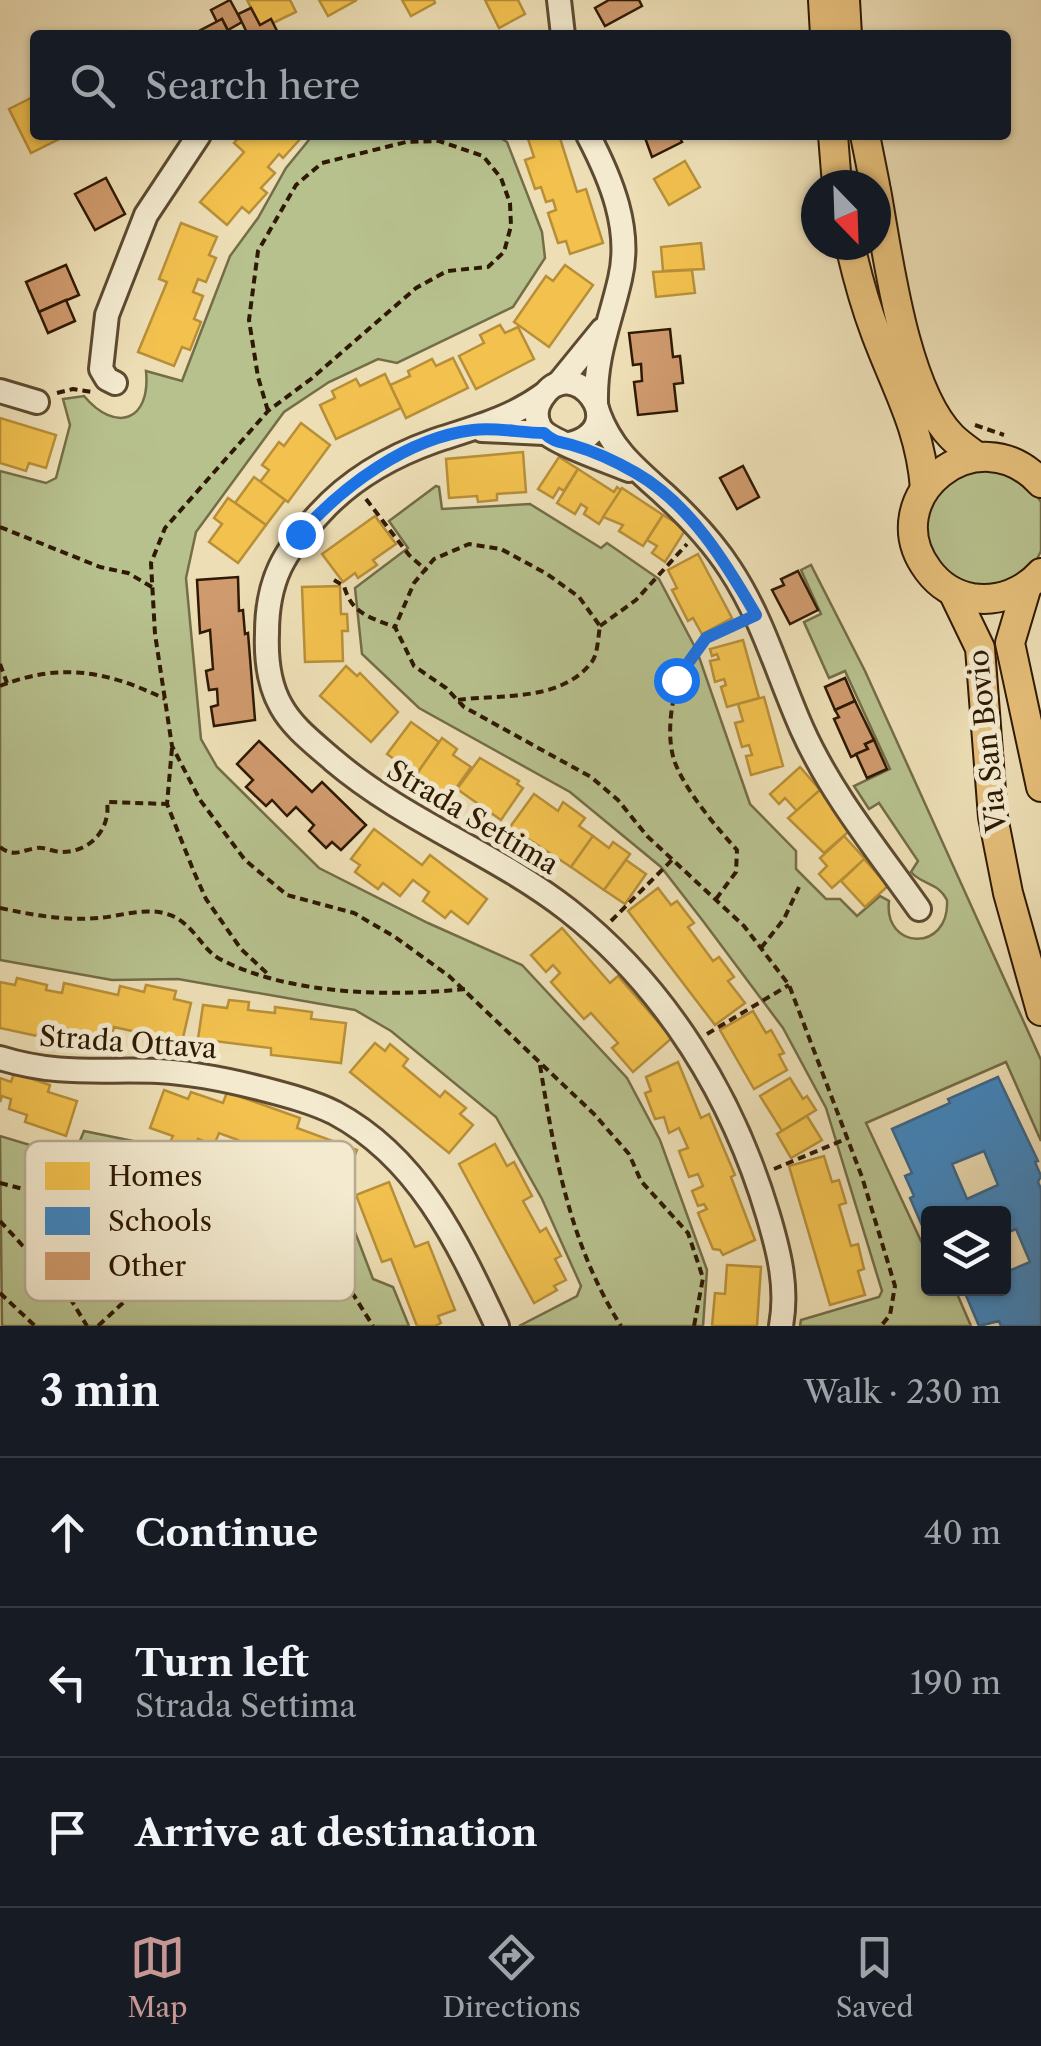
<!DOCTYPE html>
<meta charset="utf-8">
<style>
:root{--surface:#171b24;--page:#20242c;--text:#f1f3f6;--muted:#9ea1a6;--line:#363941;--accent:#c59692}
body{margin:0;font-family:"Libre Caslon Text",serif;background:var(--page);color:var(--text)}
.controls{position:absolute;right:30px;bottom:30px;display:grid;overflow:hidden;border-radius:10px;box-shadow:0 2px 8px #0004}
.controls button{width:90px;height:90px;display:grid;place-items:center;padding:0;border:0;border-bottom:2px solid var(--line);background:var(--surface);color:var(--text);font:50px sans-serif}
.compass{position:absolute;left:801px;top:170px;width:90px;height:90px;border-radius:50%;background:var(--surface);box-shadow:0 2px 8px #0004;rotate:157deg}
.stop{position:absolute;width:30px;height:30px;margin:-22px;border:8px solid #1a73e8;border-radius:50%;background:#fff}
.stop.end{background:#1a73e8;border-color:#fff;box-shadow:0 2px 10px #0008}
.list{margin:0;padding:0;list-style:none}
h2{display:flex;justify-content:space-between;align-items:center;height:130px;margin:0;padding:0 40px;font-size:42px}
h2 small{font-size:32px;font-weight:400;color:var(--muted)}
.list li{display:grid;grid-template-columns:65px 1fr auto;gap:30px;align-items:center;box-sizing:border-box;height:150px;padding:0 40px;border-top:2px solid var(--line)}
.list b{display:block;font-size:38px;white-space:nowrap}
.list p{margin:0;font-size:32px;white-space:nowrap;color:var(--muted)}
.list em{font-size:32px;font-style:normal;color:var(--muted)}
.icon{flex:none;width:55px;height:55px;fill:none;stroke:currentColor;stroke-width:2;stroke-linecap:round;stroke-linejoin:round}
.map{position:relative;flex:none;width:1041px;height:1326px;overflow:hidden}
.search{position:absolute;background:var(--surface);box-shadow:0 2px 8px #0004;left:30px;right:30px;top:30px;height:110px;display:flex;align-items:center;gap:25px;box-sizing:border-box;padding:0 35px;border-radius:10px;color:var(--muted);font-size:38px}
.sheet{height:580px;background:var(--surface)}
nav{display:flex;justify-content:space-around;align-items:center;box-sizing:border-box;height:140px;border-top:2px solid var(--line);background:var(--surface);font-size:28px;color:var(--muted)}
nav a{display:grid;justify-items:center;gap:5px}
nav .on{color:var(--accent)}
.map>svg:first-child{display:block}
.green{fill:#b7c18e;stroke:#736d48;stroke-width:2.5}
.homes{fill:#f2c14e;stroke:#b88f38;stroke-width:2.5}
.schools{fill:#3f88c5;stroke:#3a678b;stroke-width:2.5;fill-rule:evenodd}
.building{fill:#cf9a6d;stroke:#2f1903;stroke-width:2.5}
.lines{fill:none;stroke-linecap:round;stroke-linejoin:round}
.minor-casing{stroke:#5e4a30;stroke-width:28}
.major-casing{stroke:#2f1903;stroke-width:32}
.path{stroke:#2f1903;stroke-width:4;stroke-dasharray:8 5;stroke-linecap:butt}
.minor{stroke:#f3eacf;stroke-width:22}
.major{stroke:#e6bf7a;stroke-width:28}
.route{stroke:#1a73e8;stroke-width:12}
.labels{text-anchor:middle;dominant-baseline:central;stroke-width:10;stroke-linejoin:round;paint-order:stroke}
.street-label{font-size:28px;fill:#2f1903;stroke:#f3eacf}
.key{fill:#f3eacf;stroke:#b8ab92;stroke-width:2.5}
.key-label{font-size:28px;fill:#2f1903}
</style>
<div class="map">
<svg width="1041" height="1326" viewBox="0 0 1041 1326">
<rect width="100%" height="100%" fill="#eddeb5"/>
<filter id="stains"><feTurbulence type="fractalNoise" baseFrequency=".002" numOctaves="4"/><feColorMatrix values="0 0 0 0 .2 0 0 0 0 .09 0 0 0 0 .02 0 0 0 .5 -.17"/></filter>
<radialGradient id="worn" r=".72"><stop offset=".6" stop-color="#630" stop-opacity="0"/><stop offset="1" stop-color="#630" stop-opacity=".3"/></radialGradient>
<!-- green -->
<g class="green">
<path d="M313 135H495L507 142 542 232 545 258 513 307 397 363 378 359 329 382 284 412 196 532 186 578 201 739 217 767 319 868 428 923 522 965 627 1078 660 1140 707 1270 703 1326H519L577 1296 581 1286 542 1199 496 1117 391 1031 355 1010 178 979 112 980 0 960V471L46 483 56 478 70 425 63 399 84 396C115 433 151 422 146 371L182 381 230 256 258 218 286 168Z"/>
<path d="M996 467 1031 487 1041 502V551L1035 563 1021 577 983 589 946 575 925 541 929 502 957 473Z"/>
<path d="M436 486 439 487 442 509 530 504 601 548 607 543 659 579 697 651 750 804 796 851V869L826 899H840L857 916 880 896 889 901C883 950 950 953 947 900 938 882 922 885 911 872L918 861 879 803 869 809 854 786 890 769 845 671 829 678 804 622 821 614 801 570 811 565 865 671 1041 1060V1141L1006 1062 866 1123 928 1256V1288L955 1289 971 1326H800L801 1320 879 1297 882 1291 826 1108 783 1028 703 921 661 867 570 792 419 708 362 654 355 588 408 548 389 521Z"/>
<path d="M84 1131 138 1142 217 1169 225 1157 342 1198 373 1279 393 1287 409 1326H2L0 1136 73 1158Z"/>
</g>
<!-- homes -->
<g class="homes">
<path d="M247 0H290L296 12 273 23 271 19 260 25Z"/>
<path d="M319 0H357L328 16Z"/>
<path d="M402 0H434L435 3 411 16Z"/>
<path d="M485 0H518L525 14 499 28Z"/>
<path d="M35 96V135H60L61 138 31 153 9 109Z"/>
<path d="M241 135 302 137 283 158 279 154 268 167 275 173 261 188 267 193 249 213 242 207 227 225 200 202 244 152 234 143Z"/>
<path d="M559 135 577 192 586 189 603 243 570 254 566 241 558 243 548 213 556 210 553 200 546 202 541 187 535 189 525 160 534 157 527 136Z"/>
<path d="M685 161 700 187 669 205 654 179Z"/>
<path d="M181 223 217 237 209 255 216 258 206 282 198 279 193 292 203 296 194 319 201 322 190 350 182 347 174 366 138 352 167 282 159 279Z"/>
<path d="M701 243 704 269 663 271 661 247Z"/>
<path d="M565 265 593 285 549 347 514 322 546 276 553 281Z"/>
<path d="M692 270 695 293 656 297 653 272Z"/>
<path d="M500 325 505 333 518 327 534 359 476 389 459 356 484 343 480 335Z"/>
<path d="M453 358 468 388 406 418 390 385 410 376 408 371 432 359 436 366Z"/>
<path d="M385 374 401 408 336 439 320 405 335 398 332 391 356 379 360 386Z"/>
<path d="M0 418 56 435 46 468 29 463 26 471 0 463Z"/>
<path d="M301 423 330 445 288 502 260 482 269 470 262 465 279 442 284 446Z"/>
<path d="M523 452 526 492 497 494V500L478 502 477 496 449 498 446 459Z"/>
<path d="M559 457 578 469 564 491 559 488 553 498 538 489Z"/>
<path d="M578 469 614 492 617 487 621 490 599 524 584 514 587 508 581 504 575 514 557 503Z"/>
<path d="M254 477 285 500 266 525 235 503Z"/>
<path d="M622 488 663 515 643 546 619 531 623 525 603 517Z"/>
<path d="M228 498 266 525 238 563 209 542 222 524 214 518Z"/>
<path d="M663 515 686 529 665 562 652 553 657 546 647 540Z"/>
<path d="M375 516 396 544 373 560 377 565 358 578 355 573 343 582 322 554Z"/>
<path d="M698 554 732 618 702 634 693 618 688 621 672 590 677 588 668 570Z"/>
<path d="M340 586 341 614H347L348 631H342L343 661 305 662 302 587Z"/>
<path d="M743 640 759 698 727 707 721 687 726 685 724 679 715 682 710 661 719 659 717 654 712 656 710 649Z"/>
<path d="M346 666 357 676 360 673 398 712 371 742 320 696Z"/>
<path d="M764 697 783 766 751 775 746 756 752 755 749 745 742 747 735 723 743 721 738 704Z"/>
<path d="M411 722 439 742 416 775 387 754Z"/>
<path d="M442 738 457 749 453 755 471 767 449 798 416 775Z"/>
<path d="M480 758 519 781 517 784 523 788 501 820 457 789Z"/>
<path d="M800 767 820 790 797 811 785 798 779 804 770 794Z"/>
<path d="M820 790 854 827 824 853 788 818Z"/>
<path d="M534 794 558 811 563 802 585 818 579 826 593 836 571 867 510 827Z"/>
<path d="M374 829 422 865 430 855 487 899 468 924 451 911 445 918 423 901 429 892 413 880 400 896 383 883 378 889 355 872 360 865 351 859Z"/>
<path d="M593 836 609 848 613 842 630 854 604 890 571 867Z"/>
<path d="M844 836 865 859 832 888 819 874 827 866 820 858Z"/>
<path d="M864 859 888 886 865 907 841 881Z"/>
<path d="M626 860 646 874 625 904 604 890Z"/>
<path d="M658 888 671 905 677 901 694 923 688 927 713 961 719 957 734 977 728 981 745 1003 715 1025 628 911Z"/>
<path d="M562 928 610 983 618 976 672 1038 633 1072 612 1048 618 1043 591 1013 584 1019 551 982 560 973 553 965 546 972 531 955Z"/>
<path d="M17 978 47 985 46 990 62 993 64 983 118 995 120 986 144 992 146 985 176 991 174 999 191 1003 182 1042 114 1027 111 1039 54 1026 51 1039 0 1028V982L15 985Z"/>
<path d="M229 1000 249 1002 248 1010 275 1013V1007L312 1012 311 1019 346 1023 341 1063 271 1055V1048L198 1039 203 1005 227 1008Z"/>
<path d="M753 1011 766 1033 771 1030 784 1053 779 1055 787 1070 754 1089 720 1030Z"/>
<path d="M375 1043 385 1051 390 1044 408 1059 403 1066 440 1097 445 1091 466 1108 460 1114 473 1125 449 1153 350 1072Z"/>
<path d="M678 1062 701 1118 709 1114 735 1175 731 1177 755 1240 723 1255 720 1250 713 1249 698 1213 707 1209 704 1204 698 1206 692 1191 703 1186 698 1174 689 1177 679 1151 688 1148 679 1128 669 1133 664 1117 655 1119 645 1093 651 1091 646 1077Z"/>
<path d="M14 1073 50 1085 48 1092 77 1101 66 1136 25 1122 27 1115 9 1109 11 1099 2 1096 0 1102V1078L11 1082Z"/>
<path d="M790 1078 803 1099 807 1096 816 1110 782 1131 760 1096Z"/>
<path d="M164 1090 188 1099 191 1092 223 1103 227 1092 300 1118 297 1128 357 1150 346 1178 331 1173 328 1180 301 1170 304 1160 260 1144 257 1153 236 1145 238 1140 219 1133 214 1145 198 1139 194 1151 170 1142 173 1136 150 1128Z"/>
<path d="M807 1116 822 1140 791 1158 777 1134Z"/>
<path d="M495 1144 507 1166 514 1162 532 1196 523 1201 540 1232 546 1228 561 1256 555 1259 566 1280 554 1286 557 1290 534 1303 459 1164Z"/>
<path d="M824 1156 832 1182 839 1180 846 1203 839 1205 851 1246 858 1244 864 1269 858 1271 865 1295 830 1305 789 1166Z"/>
<path d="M389 1182 415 1247 428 1242 455 1310 438 1316 441 1323 435 1326H417L391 1259 382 1262 356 1195Z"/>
<path d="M727 1265 761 1267 757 1326H712L715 1293 725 1294Z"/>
</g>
<!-- schools -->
<path class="schools" d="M998 1077 1038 1161 1035 1162 1041 1176 1038 1182 1041 1189V1326H1001L999 1321 979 1326 965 1293 974 1288H1004V1273L1030 1262 1016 1229 1004 1234V1214H928L927 1237 910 1198 914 1196 905 1176 912 1173 892 1129 950 1103 948 1099ZM984 1151 998 1185 967 1199 952 1164Z"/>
<!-- building -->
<g class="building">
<path d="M230 0 242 22 228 30 222 19 217 22 211 10Z"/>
<path d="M609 0H639L642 6 605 26 595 8Z"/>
<path d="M251 8 260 25 271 19 278 33 248 35 238 14Z"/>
<path d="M222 19 230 35H199L197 32Z"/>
<path d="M644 135H678L682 142 652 157Z"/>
<path d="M106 178 125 214 95 230 75 194Z"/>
<path d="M66 265 79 295 39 312 26 282Z"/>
<path d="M66 300 75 321 48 333 39 312Z"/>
<path d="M670 329 673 357 680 356 683 383 674 384 677 411 638 415 634 382 642 381 641 364 633 365 629 333Z"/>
<path d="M743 466 759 497 737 509 720 478Z"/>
<path d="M798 571 818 610 790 624 772 590 784 585 781 579Z"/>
<path d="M238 577 239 611 243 610 245 634 248 633 255 720 214 726 211 707 218 705 217 689 209 690 206 671 213 669 210 630 200 633 197 580Z"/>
<path d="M845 678 855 701 835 710 825 687Z"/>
<path d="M855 701 874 740 865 744 868 749 851 757 834 719 839 717 835 710Z"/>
<path d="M874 740 887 769 867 778 856 754 868 749 865 744Z"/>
<path d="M259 741 312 792 322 782 366 825 341 850 332 842 326 848 309 831 314 825 296 807 287 816 272 800 266 806 246 787 253 780 237 764Z"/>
</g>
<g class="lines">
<defs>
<g id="minor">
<path d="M559 0 563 35"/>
<path d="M588 135C611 179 632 229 620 279 610 323 595 355 596 402"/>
<path d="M115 383 107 379 101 369 107 315 146 215 199 135"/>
<path d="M558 384 602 330"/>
<path d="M0 391 37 402"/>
<path d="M544 394C510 419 473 428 434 441 392 456 350 480 320 513 284 551 267 580 267 633 266 657 269 685 281 706 293 728 315 744 333 760 406 822 495 853 568 910 666 987 733 1097 768 1215 779 1252 788 1287 781 1326"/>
<path d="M598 412C612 450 635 468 664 494 688 516 712 541 730 569 763 619 778 675 802 729 831 794 878 851 919 909"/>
<path d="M482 430 544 433"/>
<path d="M570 444C635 427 571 350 542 398 536 407 535 418 540 427 547 441 611 462 629 470"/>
<path d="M0 1058C58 1076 100 1069 158 1071 194 1073 228 1080 263 1089 286 1095 313 1102 335 1113 419 1158 458 1243 497 1326"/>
</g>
<g id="major">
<path d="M823 0 825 35"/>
<path d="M845 0 847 35"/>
<path d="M833 135 837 185"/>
<path d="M865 135 875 185"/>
<path d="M876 190C888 256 904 389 952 437 959 444 968 450 976 456"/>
<path d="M850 245C857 276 865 305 876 334 897 390 920 427 925 488"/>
<path d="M1041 483C977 413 874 498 928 570 939 585 955 595 972 598 999 602 1024 592 1041 573"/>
<path d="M1027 586 1010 643 1041 787"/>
<path d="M953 592 980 648 993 817 1008 893 1041 1011"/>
</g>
</defs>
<!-- minor casing -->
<use href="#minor" class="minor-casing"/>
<!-- major casing -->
<use href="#major" class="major-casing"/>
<!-- path -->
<g class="path">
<path d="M57 393 73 389 92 392"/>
<path d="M268 411 258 377 249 320 258 251 296 185 322 163 406 142 439 141 483 156 501 178 510 203 511 226 504 252 488 267 447 271 416 288 311 379 268 411 165 528 151 563 155 634 172 746 200 800 245 860 287 895 354 913 395 937 449 976 594 1114 629 1154 641 1181 688 1233 703 1278 694 1326"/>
<path d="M975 425 1004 435"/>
<path d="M366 499 409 555 427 571"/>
<path d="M0 527 100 567 128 573 152 587"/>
<path d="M334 580 344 586C352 614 369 617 395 627"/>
<path d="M600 626 636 600 687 544"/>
<path d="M0 664 7 683"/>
<path d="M0 686C61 662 107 671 165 699"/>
<path d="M458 700C501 694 560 702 591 663 598 655 598 637 600 626L579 597 547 574 501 549 469 544 434 559 414 583 395 627 414 666 446 688 464 707 591 777 618 800 647 836 744 926 789 985 862 1177 895 1286 890 1315 881 1326"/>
<path d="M172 748 167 804 194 872 206 899 241 949 270 976"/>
<path d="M0 847C14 858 22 850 37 848 44 847 52 851 60 852 89 853 111 830 107 802L167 804"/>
<path d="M716 899 736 872 737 850C716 827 684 789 674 760 663 724 676 661 707 638 715 632 727 629 735 625"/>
<path d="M0 908C33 915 65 921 99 918 121 916 145 907 167 914 192 921 201 948 218 958 287 995 389 997 466 989"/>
<path d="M611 921 673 859"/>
<path d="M761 948 784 919 799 887"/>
<path d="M707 1034 789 985"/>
<path d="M540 1065C555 1158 570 1245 621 1326"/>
<path d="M774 1169 848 1138"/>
<path d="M0 1183 66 1200 145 1211 191 1212 226 1221 303 1249 353 1294 373 1326"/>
<path d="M0 1221 68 1295 87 1326"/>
<path d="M0 1293 35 1326"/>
<path d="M98 1326C163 1266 193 1230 288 1247"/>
</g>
<!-- minor -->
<use href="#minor" class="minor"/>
<!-- major -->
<use href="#major" class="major"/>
</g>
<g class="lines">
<!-- route -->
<path class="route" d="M300 534C343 486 407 438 473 430 496 427 521 433 544 433 553 442 561 442 572 445 593 451 617 462 636 473 690 504 726 563 756 615L706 638 676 680"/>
</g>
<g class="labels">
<!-- street labels -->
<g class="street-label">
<text transform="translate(987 741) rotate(-96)">Via San Bovio</text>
<text transform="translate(473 817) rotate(31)">Strada Settima</text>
<text transform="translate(128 1042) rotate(4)">Strada Ottava</text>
</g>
</g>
<!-- legend -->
<rect x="25" y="1141" width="330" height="160" rx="15" class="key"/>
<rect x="45" y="1162" width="45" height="28" fill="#f2c14e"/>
<rect x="45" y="1207" width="45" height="28" fill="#3f88c5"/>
<rect x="45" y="1252" width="45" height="28" fill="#cf9a6d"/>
<g class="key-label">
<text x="108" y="1186">Homes</text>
<text x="108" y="1231">Schools</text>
<text x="108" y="1276">Other</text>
</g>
<rect width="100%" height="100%" filter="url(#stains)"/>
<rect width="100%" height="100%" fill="url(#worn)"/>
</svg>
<div class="controls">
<button><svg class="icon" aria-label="layers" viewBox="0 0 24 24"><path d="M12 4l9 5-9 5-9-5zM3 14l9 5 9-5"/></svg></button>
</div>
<svg class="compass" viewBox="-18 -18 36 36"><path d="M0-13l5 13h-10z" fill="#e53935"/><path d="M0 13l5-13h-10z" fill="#9ea1a6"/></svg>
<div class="stop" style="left:676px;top:680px"></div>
<div class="stop end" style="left:300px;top:534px"></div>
<div class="search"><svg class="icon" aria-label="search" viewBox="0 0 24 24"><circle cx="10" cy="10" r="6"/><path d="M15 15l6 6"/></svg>Search here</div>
</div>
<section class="sheet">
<h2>3 min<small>Walk · 230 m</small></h2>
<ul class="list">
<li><svg class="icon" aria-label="ahead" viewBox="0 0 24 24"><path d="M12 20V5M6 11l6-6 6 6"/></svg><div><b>Continue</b></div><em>40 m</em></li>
<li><svg class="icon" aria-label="left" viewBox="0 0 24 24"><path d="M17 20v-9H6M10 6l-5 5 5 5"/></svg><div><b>Turn left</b><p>Strada Settima</p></div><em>190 m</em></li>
<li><svg class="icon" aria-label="arrive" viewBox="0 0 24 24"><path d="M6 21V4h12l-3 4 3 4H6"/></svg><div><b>Arrive at destination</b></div></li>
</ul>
</section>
<nav>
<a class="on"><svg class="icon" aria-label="map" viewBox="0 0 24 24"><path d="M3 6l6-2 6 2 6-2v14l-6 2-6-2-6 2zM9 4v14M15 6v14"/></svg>Map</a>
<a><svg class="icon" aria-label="directions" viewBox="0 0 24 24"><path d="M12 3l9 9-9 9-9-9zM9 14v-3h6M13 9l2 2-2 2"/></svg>Directions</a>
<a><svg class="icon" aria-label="saved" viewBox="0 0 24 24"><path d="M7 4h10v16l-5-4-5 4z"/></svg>Saved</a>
</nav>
